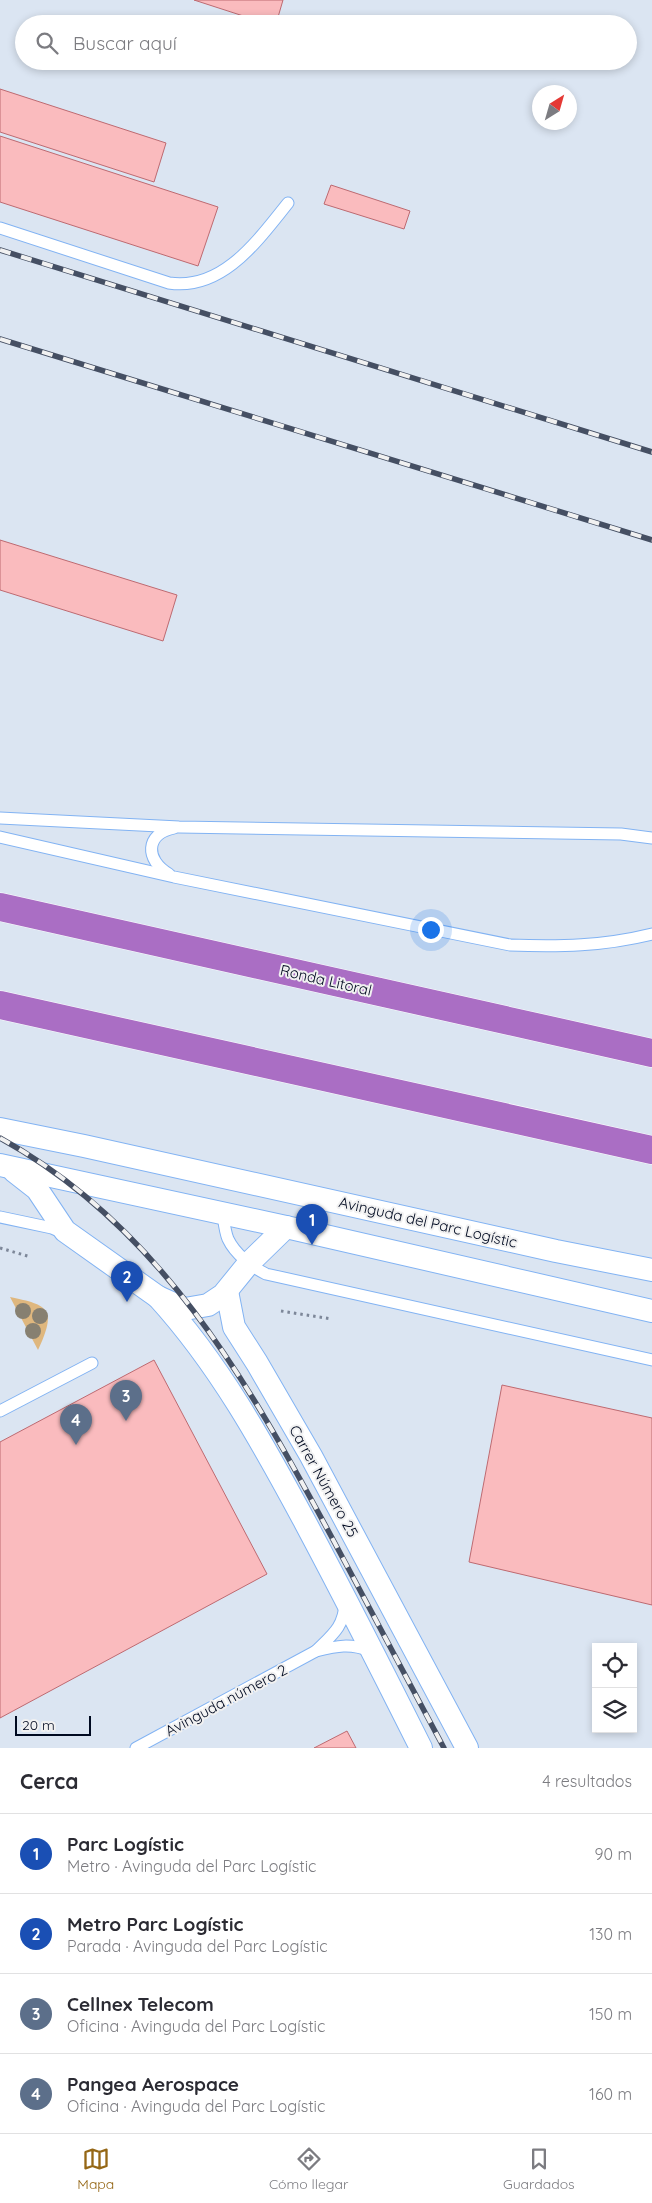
<!DOCTYPE html>
<html lang="es">
<meta charset="utf-8">
<style>
:root{--surface:#fff;--page:#f7f7f7;--text:#2b2b33;--muted:#7c7c81;--line:#e1e1e2;--accent:#956716}
body{margin:0;font-family:Quicksand,sans-serif;background:var(--page);color:var(--text)}
.controls{position:absolute;right:15px;bottom:15px;display:grid;overflow:hidden;border-radius:0px;box-shadow:0 2px 8px #0003}
.controls button{width:45px;height:45px;display:grid;place-items:center;padding:0;border:0;border-bottom:1px solid var(--line);background:var(--surface);color:var(--text);font:25px sans-serif}
.compass{position:absolute;left:532px;top:85px;width:45px;height:45px;border-radius:50%;background:var(--surface);box-shadow:0 2px 8px #0003;rotate:37deg}
.scale{position:absolute;left:15px;bottom:12px;width:76px;box-sizing:border-box;padding-left:5px;border:2px solid #000a21;border-top:0;font-size:14px;line-height:18px;white-space:nowrap;color:#000a21;-webkit-text-stroke:4px #f1f1f1;paint-order:stroke}
.you{position:absolute;left:430px;top:929px;width:18px;height:18px;margin:-12px;border:4px solid #fff;border-radius:50%;background:#1a73e8;box-shadow:0 0 0 8px #1a73e833}
.badge{display:grid;place-items:center;width:32px;height:32px;border-radius:50%;background:var(--accent);color:#fff;font-size:16px;font-weight:700}
.pin{position:absolute;translate:-50% -41px;filter:drop-shadow(0 1px 2px #0008)}
.pin::after{content:'';position:absolute;top:26px;width:18px;height:15px;background:inherit;clip-path:polygon(0 0,100% 0,50% 100%)}
.list{margin:0;padding:0;list-style:none}
h2{display:flex;justify-content:space-between;align-items:center;height:65px;margin:0;padding:0 20px;font-size:21px}
h2 small{font-size:16px;font-weight:400;color:var(--muted)}
.list li{display:grid;grid-template-columns:32px 1fr auto;gap:15px;align-items:center;box-sizing:border-box;height:80px;padding:0 20px;border-top:1px solid var(--line)}
.list b{display:block;font-size:19px;white-space:nowrap}
.list p{margin:0;font-size:16px;white-space:nowrap;color:var(--muted)}
.list em{font-size:16px;font-style:normal;color:var(--muted)}
.icon{flex:none;width:28px;height:28px;fill:none;stroke:currentColor;stroke-width:2;stroke-linecap:round;stroke-linejoin:round}
.map{position:relative;flex:none;width:652px;height:1748px;overflow:hidden}
.search{position:absolute;background:var(--surface);box-shadow:0 2px 8px #0003;left:15px;right:15px;top:15px;height:55px;display:flex;align-items:center;gap:12px;box-sizing:border-box;padding:0 18px;border-radius:28px;color:var(--muted);font-size:19px}
.sheet{height:385px;background:var(--surface)}
nav{display:flex;justify-content:space-around;align-items:center;box-sizing:border-box;height:70px;border-top:1px solid var(--line);background:var(--surface);font-size:14px;color:var(--muted)}
nav a{display:grid;justify-items:center;gap:2px}
nav .on{color:var(--accent)}
.map>svg:first-child{display:block}
.green{fill:#dfb77e}
.building{fill:#fabbbe;stroke:#bd6a71}
.lines{fill:none;stroke-linecap:round;stroke-linejoin:round}
.lane-casing{stroke:#82b3f3;stroke-width:13}
.street-casing{stroke:#82b3f3;stroke-width:24}
.highway-casing{stroke:#fff;stroke-width:29}
.path{stroke:#7d8799;stroke-width:3;stroke-dasharray:2.5 4;stroke-linecap:butt}
.lane{stroke:#fff;stroke-width:11}
.street{stroke:#fff;stroke-width:22}
.highway{stroke:#aa6ec4;stroke-width:28}
.rail-casing{stroke:#454f63;stroke-width:5.5}
.rail{stroke:#f1f1f1;stroke-width:4;stroke-dasharray:11;stroke-linecap:butt}
.tree{fill:#878071}
.labels{text-anchor:middle;dominant-baseline:central;stroke-width:4;stroke-linejoin:round;paint-order:stroke}
.street-label{font-size:15px;fill:#000a21;stroke:#f1f1f1}
</style>
<div class="map">
<svg width="652" height="1748" viewBox="0 0 652 1748">
<rect width="100%" height="100%" fill="#dbe5f2"/>
<!-- green -->
<path class="green" d="M10 1297C49 1305 57 1309 38 1350Z"/>
<!-- building -->
<g class="building">
<path d="M194 0H283L276 24H268Z"/>
<path d="M0 89 166 143 154 182 0 132Z"/>
<path d="M0 136 218 207 198 266 0 202Z"/>
<path d="M331 185 410 211 404 229 324 204Z"/>
<path d="M0 540 177 595 163 641 0 590Z"/>
<path d="M154 1360 267 1574 0 1718V1442Z"/>
<path d="M502 1385 652 1418V1605L469 1562Z"/>
<path d="M347 1731 356 1748H314Z"/>
</g>
<g class="lines">
<defs>
<g id="lane">
<path d="M0 228 169 283C223 291 258 240 288 203"/>
<path d="M0 818 179 827 621 834 652 838"/>
<path d="M0 837 174 877 510 945C560 947 603 946 652 934"/>
<path d="M169 874C145 860 145 834 174 828"/>
<path d="M223 1215C224 1222 225 1232 228 1239 235 1254 252 1267 266 1274L652 1360"/>
<path d="M0 1217 52 1228 63 1233"/>
<path d="M0 1411 92 1363"/>
<path d="M345 1603C344 1627 332 1635 316 1651 337 1646 350 1643 370 1651"/>
<path d="M136 1748 316 1651"/>
</g>
<g id="street">
<path d="M0 1129 84 1146 556 1251 652 1270"/>
<path d="M0 1165 286 1227 652 1311"/>
<path d="M14 1171 37 1189 65 1231 158 1297 185 1309 208 1305 223 1295 249 1263 286 1227"/>
<path d="M227 1291 234 1327 257 1363 311 1456 467 1748"/>
<path d="M158 1297C219 1364 262 1442 305 1522 345 1597 383 1672 421 1748"/>
</g>
<g id="highway">
<path d="M0 907 652 1053"/>
<path d="M0 1005 652 1150"/>
</g>
</defs>
<!-- lane casing -->
<use href="#lane" class="lane-casing"/>
<!-- street casing -->
<use href="#street" class="street-casing"/>
<!-- highway casing -->
<use href="#highway" class="highway-casing"/>
<!-- path -->
<g class="path">
<path d="M0 1248 31 1257"/>
<path d="M281 1311 332 1319"/>
</g>
<!-- lane -->
<use href="#lane" class="lane"/>
<!-- street -->
<use href="#street" class="street"/>
<!-- highway -->
<use href="#highway" class="highway"/>
<defs>
<g id="rail">
<path d="M0 250 652 452"/>
<path d="M0 339 652 540"/>
<path d="M0 1138C159 1225 247 1380 330 1534 368 1605 406 1677 444 1748"/>
</g>
</defs>
<!-- rail casing -->
<use href="#rail" class="rail-casing"/>
<!-- rail -->
<use href="#rail" class="rail"/>
</g>
<!-- trees -->
<g class="tree">
<circle cx="23" cy="1311" r="8"/>
<circle cx="40" cy="1316" r="8"/>
<circle cx="33" cy="1331" r="8"/>
</g>
<g class="labels">
<!-- street labels -->
<g class="street-label">
<text transform="translate(326 980) rotate(13)">Ronda Litoral</text>
<text transform="translate(428 1222) rotate(13)">Avinguda del Parc Logístic</text>
<text transform="translate(324 1481) rotate(61)">Carrer Número 25</text>
<text transform="translate(226 1700) rotate(-28)">Avinguda número 2</text>
</g>
</g>
</svg>
<div class="controls">
<button><svg class="icon" aria-label="locate" viewBox="0 0 24 24"><circle cx="12" cy="12" r="6"/><path d="M12 2v4M12 18v4M2 12h4M18 12h4"/></svg></button>
<button><svg class="icon" aria-label="layers" viewBox="0 0 24 24"><path d="M12 4l9 5-9 5-9-5zM3 14l9 5 9-5"/></svg></button>
</div>
<svg class="compass" viewBox="-18 -18 36 36"><path d="M0-13l5 13h-10z" fill="#e53935"/><path d="M0 13l5-13h-10z" fill="#7c7c81"/></svg>
<div class="scale">20 m</div>
<div class="you"></div>
<div class="pin badge" style="left:312px;top:1245px;background:#1a4fb4">1</div>
<div class="pin badge" style="left:127px;top:1302px;background:#1a4fb4">2</div>
<div class="pin badge" style="left:126px;top:1421px;background:#5c6f8a">3</div>
<div class="pin badge" style="left:76px;top:1445px;background:#5c6f8a">4</div>
<div class="search"><svg class="icon" aria-label="search" viewBox="0 0 24 24"><circle cx="10" cy="10" r="6"/><path d="M15 15l6 6"/></svg>Buscar aquí</div>
</div>
<section class="sheet">
<h2>Cerca<small>4 resultados</small></h2>
<ul class="list">
<li><span class="badge" style="background:#1a4fb4">1</span><div><b>Parc Logístic</b><p>Metro · Avinguda del Parc Logístic</p></div><em>90 m</em></li>
<li><span class="badge" style="background:#1a4fb4">2</span><div><b>Metro Parc Logístic</b><p>Parada · Avinguda del Parc Logístic</p></div><em>130 m</em></li>
<li><span class="badge" style="background:#5c6f8a">3</span><div><b>Cellnex Telecom</b><p>Oficina · Avinguda del Parc Logístic</p></div><em>150 m</em></li>
<li><span class="badge" style="background:#5c6f8a">4</span><div><b>Pangea Aerospace</b><p>Oficina · Avinguda del Parc Logístic</p></div><em>160 m</em></li>
</ul>
</section>
<nav>
<a class="on"><svg class="icon" aria-label="map" viewBox="0 0 24 24"><path d="M3 6l6-2 6 2 6-2v14l-6 2-6-2-6 2zM9 4v14M15 6v14"/></svg>Mapa</a>
<a><svg class="icon" aria-label="directions" viewBox="0 0 24 24"><path d="M12 3l9 9-9 9-9-9zM9 14v-3h6M13 9l2 2-2 2"/></svg>Cómo llegar</a>
<a><svg class="icon" aria-label="saved" viewBox="0 0 24 24"><path d="M7 4h10v16l-5-4-5 4z"/></svg>Guardados</a>
</nav>
